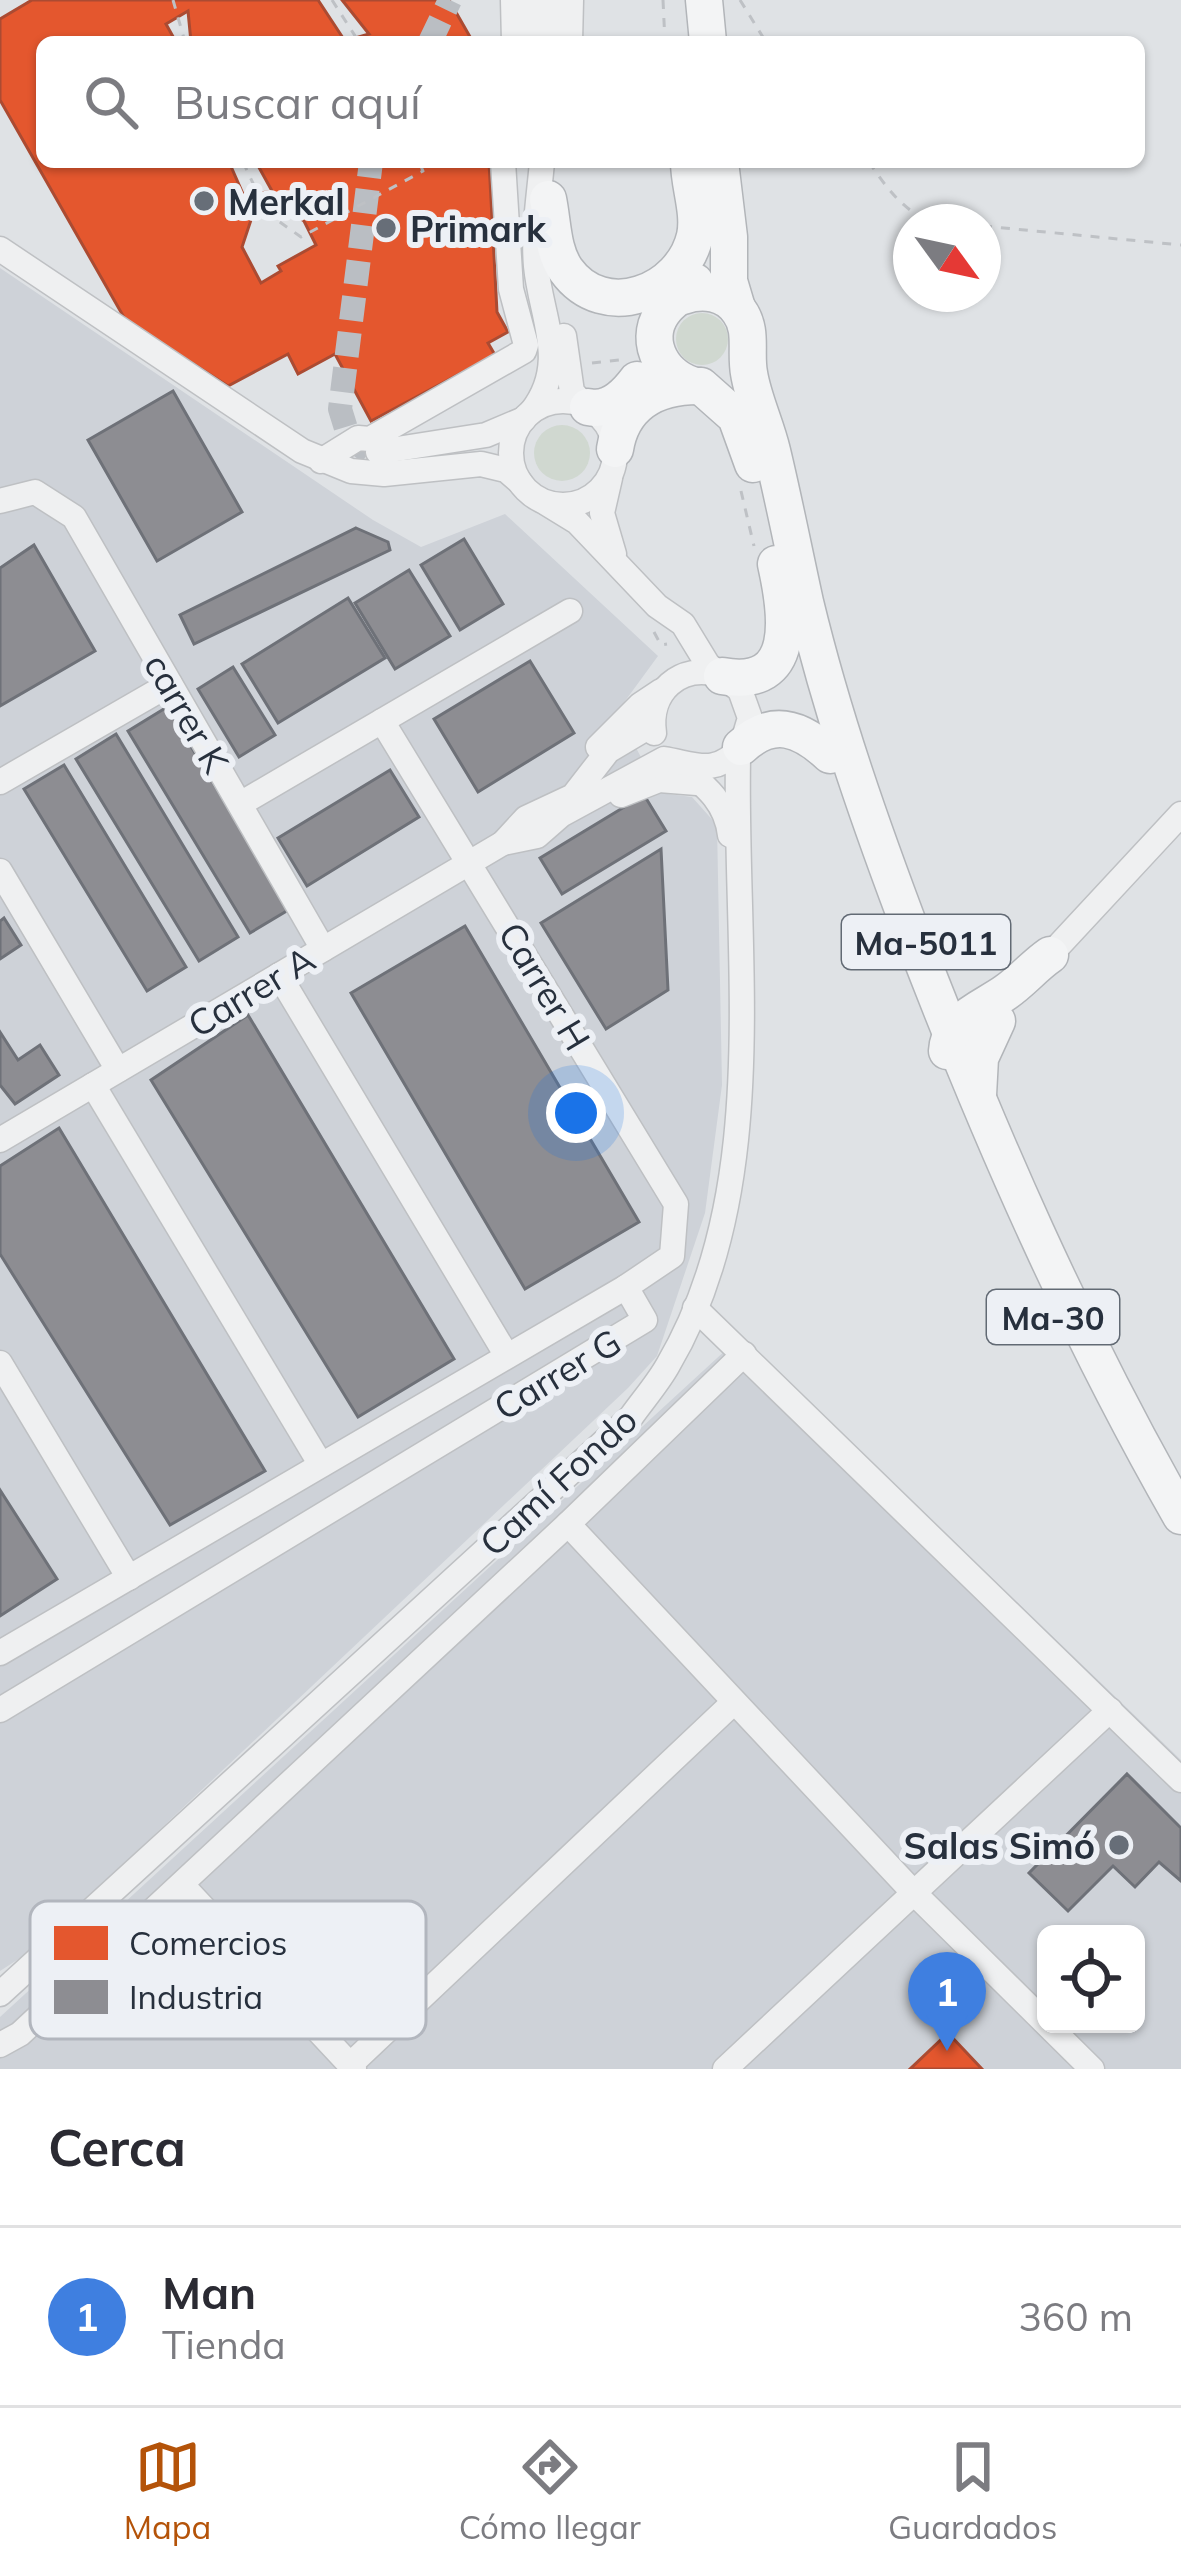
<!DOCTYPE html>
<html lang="es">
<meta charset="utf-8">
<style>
:root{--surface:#fff;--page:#f2f2f3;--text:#2b2b33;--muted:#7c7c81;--line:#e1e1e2;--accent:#b45309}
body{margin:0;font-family:Mulish,sans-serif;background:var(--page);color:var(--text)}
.controls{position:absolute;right:36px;bottom:36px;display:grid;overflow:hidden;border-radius:18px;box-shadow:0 3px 9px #0004}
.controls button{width:108px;height:108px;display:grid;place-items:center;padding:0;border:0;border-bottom:3px solid var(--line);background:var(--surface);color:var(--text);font:60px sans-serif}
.compass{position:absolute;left:893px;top:204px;width:108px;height:108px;border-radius:50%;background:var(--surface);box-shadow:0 3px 9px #0004;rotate:123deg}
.you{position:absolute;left:576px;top:1113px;width:42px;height:42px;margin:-30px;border:9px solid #fff;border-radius:50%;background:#1a73e8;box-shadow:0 0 0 18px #1a73e833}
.badge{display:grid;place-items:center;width:78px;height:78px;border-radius:50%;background:var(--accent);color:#fff;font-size:39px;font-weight:700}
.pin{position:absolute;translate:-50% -99px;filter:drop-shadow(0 3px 6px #0008)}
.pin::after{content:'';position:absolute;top:63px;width:42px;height:36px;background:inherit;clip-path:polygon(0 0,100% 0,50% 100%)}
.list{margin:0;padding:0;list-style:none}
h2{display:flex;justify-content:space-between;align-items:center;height:156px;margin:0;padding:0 48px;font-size:51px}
h2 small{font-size:39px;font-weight:400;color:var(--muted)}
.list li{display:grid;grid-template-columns:78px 1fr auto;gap:36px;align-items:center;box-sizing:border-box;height:180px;padding:0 48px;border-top:3px solid var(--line)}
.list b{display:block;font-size:45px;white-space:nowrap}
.list p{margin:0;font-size:39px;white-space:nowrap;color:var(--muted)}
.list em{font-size:39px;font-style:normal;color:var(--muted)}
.icon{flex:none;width:66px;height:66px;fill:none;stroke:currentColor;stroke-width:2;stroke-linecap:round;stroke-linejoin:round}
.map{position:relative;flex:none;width:1181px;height:2069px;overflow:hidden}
.search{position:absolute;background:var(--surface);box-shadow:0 3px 9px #0004;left:36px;right:36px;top:36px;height:132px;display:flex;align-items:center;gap:30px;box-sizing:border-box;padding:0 42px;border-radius:18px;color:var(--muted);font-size:45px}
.sheet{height:336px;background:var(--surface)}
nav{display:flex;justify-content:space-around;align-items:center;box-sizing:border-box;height:168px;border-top:3px solid var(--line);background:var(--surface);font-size:33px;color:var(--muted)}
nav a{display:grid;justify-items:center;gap:6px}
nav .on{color:var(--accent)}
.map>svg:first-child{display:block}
.built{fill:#ced2d8;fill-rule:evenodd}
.green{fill:#d0d8d0}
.shops{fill:#e4572e;stroke:#ab4b32;stroke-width:3;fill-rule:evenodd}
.industry{fill:#8d8d92;stroke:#6e7178;stroke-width:3}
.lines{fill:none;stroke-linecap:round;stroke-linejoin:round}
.minor-tunnel{stroke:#babec3;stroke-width:24;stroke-dasharray:24 12;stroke-linecap:butt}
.minor-casing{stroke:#bec0c3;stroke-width:27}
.highway-casing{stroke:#b2b5b9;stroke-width:39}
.path{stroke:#bec1c5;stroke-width:3;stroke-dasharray:9 9;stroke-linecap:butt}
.minor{stroke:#eff0f1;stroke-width:24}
.highway{stroke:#f3f4f5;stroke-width:36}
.poi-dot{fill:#676e78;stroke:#edf0f5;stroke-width:4.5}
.labels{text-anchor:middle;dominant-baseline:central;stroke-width:12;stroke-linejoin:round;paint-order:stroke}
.shield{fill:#edf0f5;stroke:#626a74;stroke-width:3}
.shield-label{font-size:33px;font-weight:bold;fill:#27303d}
.poi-label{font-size:36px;font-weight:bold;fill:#27303d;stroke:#edf0f5;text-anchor:start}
.street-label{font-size:36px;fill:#27303d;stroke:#edf0f5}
.key{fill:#edf0f5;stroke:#b2b6be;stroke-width:3}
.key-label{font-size:33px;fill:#27303d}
</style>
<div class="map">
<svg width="1181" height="2069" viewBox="0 0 1181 2069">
<rect width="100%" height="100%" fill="#dfe2e5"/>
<!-- built -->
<g class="built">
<path d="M0 268 373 520 421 547 505 514 658 656 617 712 660 793 692 797 717 825 722 1085 705 1213 657 1356 628 1388 31 1951 0 1971Z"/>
<path d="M741 1336 1181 1760V2069H0V2017ZM1046 1934H1136V2024H1046Z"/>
</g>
<!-- green -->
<g class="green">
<circle cx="702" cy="339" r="26"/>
<circle cx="562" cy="453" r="28"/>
</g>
<!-- shops -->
<g class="shops">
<path d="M32 0H318L345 41 369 34 342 0H449L473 42H191L188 11 166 24 176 42H42V162H229L244 196 272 191 256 162H489L497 312 508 332 488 343 495 355 371 421 335 354 298 374 288 354 228 386 126 321 0 100V19ZM279 204 304 221 316 245 278 266 281 271 261 283 242 247 252 217 247 208Z"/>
<path d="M948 2033 982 2069H910Z"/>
</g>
<!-- industry -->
<g class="industry">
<path d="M173 391 242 512 157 561 88 440Z"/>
<path d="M356 528 388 542 390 550 194 644 180 615Z"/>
<path d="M464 539 503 604 460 630 421 565Z"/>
<path d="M34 545 95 651 0 706V568Z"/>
<path d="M409 570 450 636 395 669 355 603Z"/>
<path d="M348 598 385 658 278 723 242 664Z"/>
<path d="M530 661 574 733 478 792 434 719Z"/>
<path d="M233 667 275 735 239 757 198 689Z"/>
<path d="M167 707 290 909 250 933 128 731Z"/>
<path d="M116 734 238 937 199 961 76 759Z"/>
<path d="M64 765 186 967 147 991 24 789Z"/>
<path d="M390 770 419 817 307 886 278 838Z"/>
<path d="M644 795 666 831 562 894 540 858Z"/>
<path d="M661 849 668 990 606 1029 541 923Z"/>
<path d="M4 918 21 945 0 959V921Z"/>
<path d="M465 926 639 1222 525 1289 351 993Z"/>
<path d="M248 1015 454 1359 358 1417 151 1080Z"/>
<path d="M0 1032 18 1060 40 1045 59 1075 15 1104 0 1085Z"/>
<path d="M59 1128 265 1471 170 1525 0 1254V1166Z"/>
<path d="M0 1490 57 1579 0 1616Z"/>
<path d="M1127 1774 1181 1828V1881L1159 1862 1135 1887 1113 1866 1068 1911 1029 1873Z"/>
</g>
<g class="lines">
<!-- minor-tunnel -->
<g class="minor-tunnel">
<path d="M430 42 450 0"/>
<path d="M369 452 349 438 340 409 371 162"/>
</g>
<defs>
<g id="minor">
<path d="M513 0 514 42"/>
<path d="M531 0 532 42"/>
<path d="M551 42 552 0"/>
<path d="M570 42 571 0"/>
<path d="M0 249 302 451 351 471 384 474 481 464 506 470 520 482"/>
<path d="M564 336 572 392 585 406"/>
<circle cx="563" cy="453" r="52"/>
<path d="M532 411C569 363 541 318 536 266 533 231 539 197 542 162"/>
<path d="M378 452 486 435 524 419"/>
<path d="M321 461 358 438 370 439 524 351 526 345 511 289 503 162"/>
<path d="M610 478 602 513 614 554"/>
<path d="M0 501 35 492 74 517 323 949"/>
<path d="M382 721 676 1204 672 1256 626 1287"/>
<path d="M654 733C648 692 680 663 720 675"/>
<path d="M598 747 640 705 661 691"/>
<path d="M679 764C704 785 726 801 730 835"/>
<path d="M0 782 170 684"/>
<path d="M621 795 659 780 697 783"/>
<path d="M240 804 570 611"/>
<path d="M503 843 537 836 561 815 664 759C695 764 716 777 741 747"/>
<path d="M0 871 118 1070"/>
<path d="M1050 955 1181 814"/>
<path d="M279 975 507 1356"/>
<path d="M93 1085 321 1465"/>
<path d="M0 1140 503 843 526 818 573 796 608 751 645 729 652 717"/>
<path d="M695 1308 1181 1780"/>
<path d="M0 1363 129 1578"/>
<path d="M568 1524 914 1893 1092 2069"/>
<path d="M0 1653 626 1287 645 1320 0 1710"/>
<path d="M182 1885 354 2069"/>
<path d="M0 1994 631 1417C643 1400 658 1383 668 1365 773 1187 734 954 738 758L750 718 740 690 708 665 683 624 657 606 577 522 546 503"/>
<path d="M0 2045 20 2034 568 1524 744 1354"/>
<path d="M350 2065 734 1702"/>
<path d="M725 2069 1110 1710"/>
</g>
<g id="highway">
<path d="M704 0 708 42"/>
<path d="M720 162 729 237V281L737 308"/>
<path d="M548 199C553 223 552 250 566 270 604 323 682 293 695 236 700 212 689 186 689 162"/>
<path d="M683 296C703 289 726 292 739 311 753 330 745 351 749 373 753 399 766 425 772 451 784 501 794 552 805 602 833 718 872 828 914 939 990 1137 1075 1331 1181 1516"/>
<path d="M692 385C660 375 641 337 666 308 675 298 686 292 695 282"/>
<path d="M701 386 736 417 753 464"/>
<path d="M588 407C609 412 625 396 637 380"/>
<path d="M615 449C622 404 655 386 698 386"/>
<path d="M722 676C799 690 787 613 776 564"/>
<path d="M741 747C773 717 801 728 830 755"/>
<path d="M947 1051C949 1019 982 1009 1006 992 1022 981 1034 966 1050 955"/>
<path d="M978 1095 980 1058 997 1021"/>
</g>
</defs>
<!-- minor casing -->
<use href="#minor" class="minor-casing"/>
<!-- highway casing -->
<use href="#highway" class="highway-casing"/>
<!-- path -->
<g class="path">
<path d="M173 0 185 42"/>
<path d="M332 0 359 42"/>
<path d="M663 0 665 42"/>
<path d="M740 0 766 42"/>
<path d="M243 162 267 213 301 237 423 171 419 162"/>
<path d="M869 162C886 187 908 219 940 222"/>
<path d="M983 226 1181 245"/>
<path d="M592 363 619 360"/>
<path d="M741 491 754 546"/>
<path d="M654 632 661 645 667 644"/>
</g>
<!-- minor -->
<use href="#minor" class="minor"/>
<!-- highway -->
<use href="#highway" class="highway"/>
</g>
<!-- markers -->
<g class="poi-dot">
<circle cx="204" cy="201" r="12"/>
<circle cx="386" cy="228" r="12"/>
<circle cx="1119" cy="1845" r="12"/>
</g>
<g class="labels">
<!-- shield labels -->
<g class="shield">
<rect x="842" y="915" width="168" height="54" rx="9"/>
<rect x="987" y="1290" width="132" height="54" rx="9"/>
</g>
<g class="shield-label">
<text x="926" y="942">Ma-5011</text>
<text x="1053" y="1317">Ma-30</text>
</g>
<!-- poi labels -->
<g class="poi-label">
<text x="228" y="201">Merkal</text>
<text x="410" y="228">Primark</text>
<text x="1095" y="1845" text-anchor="end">Salas Simó</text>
</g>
<!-- street labels -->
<g class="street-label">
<text transform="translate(187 713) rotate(60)">carrer K</text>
<text transform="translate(545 986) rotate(59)">Carrer H</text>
<text transform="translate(251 991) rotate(-31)">Carrer A</text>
<text transform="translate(557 1374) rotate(-31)">Carrer G</text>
<text transform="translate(558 1481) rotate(-43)">Camí Fondo</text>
</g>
</g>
<!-- legend -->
<rect x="30" y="1901" width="396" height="138" rx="18" class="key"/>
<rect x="54" y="1926" width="54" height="34" fill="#e4572e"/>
<rect x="54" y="1980" width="54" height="34" fill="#8d8d92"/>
<g class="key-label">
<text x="129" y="1955">Comercios</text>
<text x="129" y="2009">Industria</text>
</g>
</svg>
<div class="controls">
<button><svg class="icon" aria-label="locate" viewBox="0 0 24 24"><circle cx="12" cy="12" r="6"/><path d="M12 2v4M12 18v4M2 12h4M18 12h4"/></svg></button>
</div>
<svg class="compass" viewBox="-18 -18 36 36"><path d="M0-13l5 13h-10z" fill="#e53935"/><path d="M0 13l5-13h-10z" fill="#7c7c81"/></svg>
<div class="you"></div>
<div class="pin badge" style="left:947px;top:2051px;background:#3f7fe0">1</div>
<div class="search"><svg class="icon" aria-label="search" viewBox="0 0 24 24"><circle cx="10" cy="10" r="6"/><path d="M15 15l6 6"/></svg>Buscar aquí</div>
</div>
<section class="sheet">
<h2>Cerca<small></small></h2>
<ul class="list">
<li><span class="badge" style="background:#3f7fe0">1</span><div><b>Man</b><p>Tienda</p></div><em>360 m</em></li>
</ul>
</section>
<nav>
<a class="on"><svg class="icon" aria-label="map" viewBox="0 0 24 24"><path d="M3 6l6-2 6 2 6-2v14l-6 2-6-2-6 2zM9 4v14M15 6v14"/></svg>Mapa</a>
<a><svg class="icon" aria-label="directions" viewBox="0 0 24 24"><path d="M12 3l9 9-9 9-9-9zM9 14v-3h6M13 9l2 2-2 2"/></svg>Cómo llegar</a>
<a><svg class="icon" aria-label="saved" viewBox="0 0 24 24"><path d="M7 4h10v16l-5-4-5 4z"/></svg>Guardados</a>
</nav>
